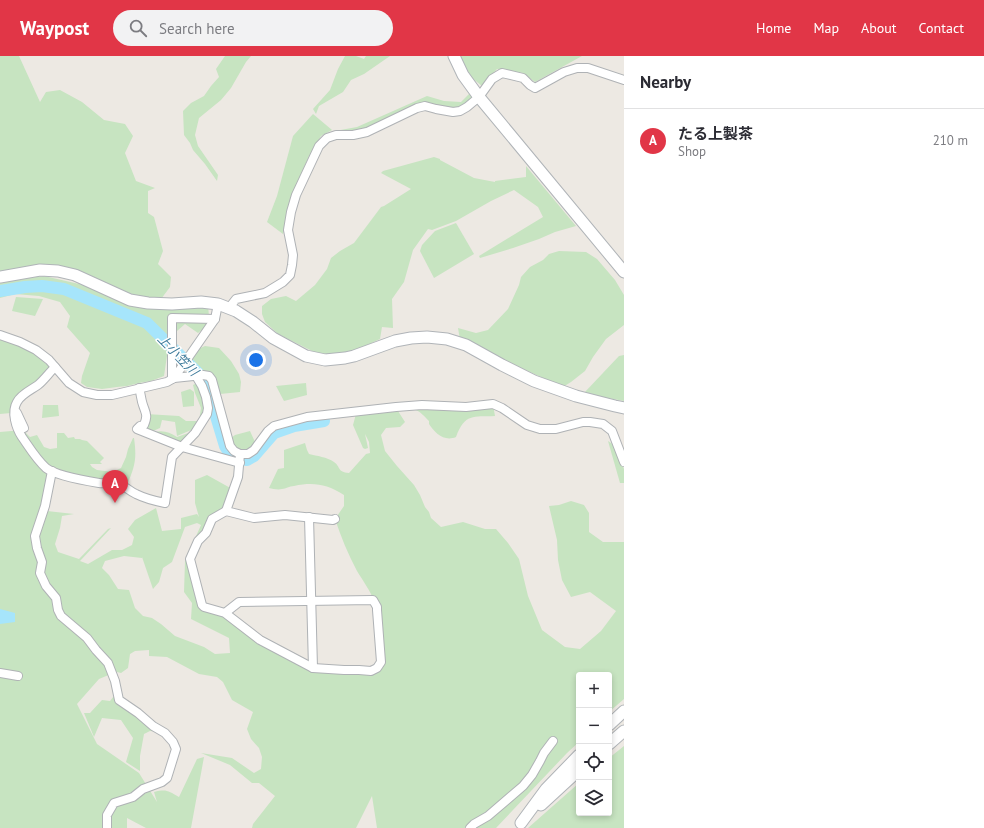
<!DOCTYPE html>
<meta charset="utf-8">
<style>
:root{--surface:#fff;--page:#f2f2f3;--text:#2b2b33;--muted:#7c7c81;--line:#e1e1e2;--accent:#e13647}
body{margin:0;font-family:"PT Sans","Noto Sans JP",sans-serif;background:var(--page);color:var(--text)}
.controls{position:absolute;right:12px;bottom:12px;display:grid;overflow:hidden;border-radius:4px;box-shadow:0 2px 6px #0003}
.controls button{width:36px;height:36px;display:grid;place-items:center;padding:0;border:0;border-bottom:1px solid var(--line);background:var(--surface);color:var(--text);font:20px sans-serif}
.you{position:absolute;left:256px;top:304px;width:14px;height:14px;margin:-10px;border:3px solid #fff;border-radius:50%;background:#1a73e8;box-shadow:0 0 0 6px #1a73e833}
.badge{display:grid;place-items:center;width:26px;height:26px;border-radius:50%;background:var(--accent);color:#fff;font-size:13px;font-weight:700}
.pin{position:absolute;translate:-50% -33px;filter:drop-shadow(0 1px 2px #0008)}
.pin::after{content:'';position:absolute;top:21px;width:14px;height:12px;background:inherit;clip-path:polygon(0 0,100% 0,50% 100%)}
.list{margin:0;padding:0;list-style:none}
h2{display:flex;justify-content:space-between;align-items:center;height:52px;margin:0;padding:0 16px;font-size:17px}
h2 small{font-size:13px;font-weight:400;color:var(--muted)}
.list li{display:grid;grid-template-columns:26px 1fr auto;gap:12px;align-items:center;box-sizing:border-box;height:64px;padding:0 16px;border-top:1px solid var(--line)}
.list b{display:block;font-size:15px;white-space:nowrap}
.list p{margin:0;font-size:13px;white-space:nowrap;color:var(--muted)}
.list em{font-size:13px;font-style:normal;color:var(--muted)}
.icon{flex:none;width:22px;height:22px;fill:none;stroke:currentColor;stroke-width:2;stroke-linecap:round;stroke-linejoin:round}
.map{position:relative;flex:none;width:624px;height:772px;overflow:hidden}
header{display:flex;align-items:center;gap:24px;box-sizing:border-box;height:56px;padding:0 20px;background:var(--accent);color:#fff}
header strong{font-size:19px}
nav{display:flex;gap:22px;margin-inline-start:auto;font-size:14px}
.search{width:280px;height:36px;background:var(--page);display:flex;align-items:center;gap:10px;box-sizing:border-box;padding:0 14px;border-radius:22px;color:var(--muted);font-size:15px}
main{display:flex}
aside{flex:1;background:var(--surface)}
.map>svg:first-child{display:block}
.green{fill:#c7e4c1;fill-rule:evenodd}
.water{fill:#a6e5fb}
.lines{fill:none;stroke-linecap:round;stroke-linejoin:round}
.river{stroke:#a6e5fb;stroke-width:12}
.street-casing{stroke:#afb2b5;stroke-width:10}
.secondary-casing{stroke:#b0b4b8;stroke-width:13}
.street{stroke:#fff;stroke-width:8}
.secondary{stroke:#fff;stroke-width:11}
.labels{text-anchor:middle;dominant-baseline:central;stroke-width:3;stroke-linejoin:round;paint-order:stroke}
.water-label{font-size:13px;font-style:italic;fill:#3e7b9b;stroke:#fff}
</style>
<header>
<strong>Waypost</strong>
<div class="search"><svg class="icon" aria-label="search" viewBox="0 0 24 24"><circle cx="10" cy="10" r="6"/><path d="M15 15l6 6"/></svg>Search here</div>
<nav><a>Home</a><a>Map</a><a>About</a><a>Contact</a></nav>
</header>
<main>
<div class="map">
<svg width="624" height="772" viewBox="0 0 624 772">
<rect width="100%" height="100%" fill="#ede9e3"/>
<!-- green -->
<g class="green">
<path d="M0 0H19L40 46 46 36 60 34 82 46 104 64 125 68 133 80 125 97 136 125 155 132 148 135V157L154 161 163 195 158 208 171 221 170 231 161 243 143 242 121 234 94 221 71 212 44 210 0 215Z"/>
<path d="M225 0H251L246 6 231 32 221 44 199 62 195 79 198 90 218 119 217 125 205 108 193 94 190 87 184 79 183 55 191 47 204 40 211 30 219 21 216 13Z"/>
<path d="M345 0H356L364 3 366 0H390L364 18 351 24 343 36 319 50 316 58 313 53 330 34 338 13Z"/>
<path d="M459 0H582L535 26 523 17 497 13 482 30 472 22Z"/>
<path d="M469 38 473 43 455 54 441 51 427 46 372 71 340 78 335 75 357 71 427 40 444 45 461 46Z"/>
<path d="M313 58 332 74 321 80 309 100 294 134 283 178 267 166 277 140 293 80Z"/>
<path d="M434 101 440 103V104L474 122 495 126V125L526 121V110L576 170 555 176 539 183 513 192 480 202 479 200 543 161 538 151 514 134 491 145 456 165 432 174 428 173 413 194 404 226 392 243 393 272 382 271 380 283 361 292 337 299 316 297 278 278 265 266 262 258V250L271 243 286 240 296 245 315 229 327 213 331 202 340 195 354 187 381 151 384 150 411 133 381 117 383 115Z"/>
<path d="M456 167 474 198 434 222 420 195 422 189 435 175Z"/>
<path d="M559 195 586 196 597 203 615 224 624 239V269L606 283 593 301 585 315 571 326 563 331 460 284 458 272 476 277 488 274 508 253 519 229 521 221 530 211 543 204 549 198Z"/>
<path d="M44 220 88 230 131 250 174 252 208 251C210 264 209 269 198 277L185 268 169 282 153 277 168 293 164 320 151 325 139 327 127 330 117 331 102 333 87 331 81 327 82 320 90 297 67 271 70 260 60 246 39 240 15 238 0 242V226Z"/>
<path d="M16 241 43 243 35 260 12 255Z"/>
<path d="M0 281 25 290 51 312 11 357 0 358Z"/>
<path d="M205 290 219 292 231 305 239 318 241 326 240 336 220 338 212 319 198 314 190 303 198 293Z"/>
<path d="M624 299V345L602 341 585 336 619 300Z"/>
<path d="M197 327 201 333C200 340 204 342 205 348 207 356 199 365 196 372L177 380 175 366 162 364 160 372 153 375 154 376C164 374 169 376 177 381L194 375 182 390 140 370 146 358 179 360 186 365H199L201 352 195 337 193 329Z"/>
<path d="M306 327 307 339 284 345 276 330Z"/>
<path d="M190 333 194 336V350L183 351 181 336Z"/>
<path d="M43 349H58L59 360 42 362Z"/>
<path d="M493 349 495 360C473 361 465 357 456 381 444 386 435 377 429 368V365C425 361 420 355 415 354 410 353 406 355 401 354Z"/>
<path d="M398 355 405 366 400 371 386 372 381 379 385 395 397 410 414 429 420 439 425 451 429 456 431 462 441 471 463 466 485 473H496L508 487 519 503 528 540 542 574 565 591 580 593 601 575 616 555 590 536 571 541 562 524 558 504 557 484 549 450 559 449 571 445 584 449 589 457V476L603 486H624V643L609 656V619H579V686L567 697 496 772H377L372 740 356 772H252L253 768 275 740 259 727H252L230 709 201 697 232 702 254 717 261 713 262 701 259 692 251 683 247 673 253 656 232 644 223 626 217 621 199 618 167 601 149 600V594L135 595 130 598 128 612 121 617 117 616 100 604 111 618 99 623 77 648 97 688 139 717 157 746 154 736C167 733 168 735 179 741L197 703 204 701 191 772H146L127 762V772H0V376L23 374 30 381 37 379 44 391 50 393 57 392V377H64L68 382 74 381 75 383H80L82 384 87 385 104 402 100 406 102 408H90L92 411 97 414 113 416 121 412 126 401 128 393 133 382H134C137 403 135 410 127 429L51 418 47 455 74 458 62 460 60 472 55 488 58 496 79 503 108 473 111 472 80 505 88 508 112 494H122L132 489 134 481 128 473 135 464 156 452 162 475 181 473V462L197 458 199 461 195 447V424L207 419 234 434 226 455 212 463 190 503 202 548 225 557 260 584 313 612 367 614 380 607 374 545C370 534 363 525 357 515 348 498 341 481 335 463L344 450V439C326 428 314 426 294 430 289 430 286 433 282 433 278 434 273 433 269 432L278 413 284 412V394L305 387 307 394 309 398C317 400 327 401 334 406 341 411 337 416 349 417L366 398 370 397 369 386 365 378 368 392 365 393 363 392 353 369 356 358ZM197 467 201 469 185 505 184 536 192 547 191 563 229 582 230 597 215 598 204 591 175 580 161 568 152 562 143 560 135 552 129 534 118 533 109 519 102 512 105 505 124 500 142 502V501L153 533 159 526 163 512 172 506 185 471Z"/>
<path d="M250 375 255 386H257L253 394 241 395 234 389 231 382 235 379Z"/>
<path d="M608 385 614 389 624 413V427H620Z"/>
<path d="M114 640 160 676 150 675 144 678 140 700V715L126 706 133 682 121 664 102 662 94 681 84 657H90L102 644 110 645Z"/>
<path d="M624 690V772H528L579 727V757H609V702Z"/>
</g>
<!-- water -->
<path class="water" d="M0 553 15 557V566L0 568Z"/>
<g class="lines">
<!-- river -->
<path class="river" d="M0 235 25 231 42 230 64 233 147 267 198 317 208 334 225 390 230 398 237 402 247 404 254 400 274 377 294 370 324 365"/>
<defs>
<g id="street">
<path d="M229 252 236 243 265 237 283 226 290 219 292 209 293 199 288 174 291 156 296 139 319 90 327 82 336 79H353L367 76 417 52 425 50 436 53 453 56 460 55 467 51 479 41 492 23 502 17 523 22 530 29 535 32 564 16 577 12H588L624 24"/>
<path d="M0 279 20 286 36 294 49 304 69 327 83 336 97 339H112L167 326 174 322 215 263 218 248"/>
<path d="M55 311C49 317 44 324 38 329 31 334 21 338 17 346 11 356 16 372 22 381 29 391 36 403 46 412 55 419 87 425 99 427 105 428 111 426 117 427 124 429 129 435 136 438 144 442 155 445 165 447L172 401 195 377 207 358 208 352 206 341 202 330 196 320"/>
<path d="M174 322 203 319 209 320 212 324 230 390 234 395 240 398H248L254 394 268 375 274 370 307 361 396 351 422 349 466 351 493 348 502 352 527 369 540 373H556L583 366H590L603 368 612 375 624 406"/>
<path d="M172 323V262L215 263"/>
<path d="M139 332C141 338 141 344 143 349 146 358 148 359 144 369L140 370 137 373 182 391 240 407"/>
<path d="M17 357 24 372"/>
<path d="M240 398 238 421 226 455 254 462 285 459 333 464 335 463"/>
<path d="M52 415 45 450 35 480 37 492 42 506 40 517 46 530 56 542 58 554 61 560 87 582 96 594 108 607 115 625 119 644 138 657 153 670 165 677 173 686 176 693 167 722 162 726 143 733 133 741 114 747 107 759V772"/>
<path d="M309 461 313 612"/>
<path d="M225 557 239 546 373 544 377 551V554L381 606 377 612 371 615 359 614H344L313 612 260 584 225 557 204 551 202 549 190 503 198 485 206 477 212 463 226 455"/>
<path d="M0 617 18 620"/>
<path d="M470 772 474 768 488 760 523 730 532 719 540 705 544 697 553 685"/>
</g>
<g id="secondary">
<path d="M454 0 463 19 479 41 624 216"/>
<path d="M0 221 40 214 58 215 75 219 130 244 148 247 172 248 201 246 218 248 236 255 253 266 273 282 306 300 325 304 345 302 354 300 395 285 411 282 427 281 447 283 466 289 502 309 534 325 576 340 615 350 624 352"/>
<path d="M609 669 624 655"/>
<path d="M609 688 624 675"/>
<path d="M541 749 579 714"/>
<path d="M521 767 546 733 579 699"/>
</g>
</defs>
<!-- street casing -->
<use href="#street" class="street-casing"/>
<!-- secondary casing -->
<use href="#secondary" class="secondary-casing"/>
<!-- street -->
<use href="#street" class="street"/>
<!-- secondary -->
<use href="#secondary" class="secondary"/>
</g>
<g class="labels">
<!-- water labels -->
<g class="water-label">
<text transform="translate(178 299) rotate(46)">上小笠川</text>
</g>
</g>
</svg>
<div class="controls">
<button>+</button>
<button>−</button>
<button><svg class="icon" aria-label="locate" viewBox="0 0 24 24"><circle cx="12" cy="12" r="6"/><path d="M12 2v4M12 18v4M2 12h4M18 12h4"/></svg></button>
<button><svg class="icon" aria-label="layers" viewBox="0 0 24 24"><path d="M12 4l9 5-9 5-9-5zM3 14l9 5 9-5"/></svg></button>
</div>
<div class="you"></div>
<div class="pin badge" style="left:115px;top:447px">A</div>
</div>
<aside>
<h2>Nearby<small></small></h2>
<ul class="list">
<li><span class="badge">A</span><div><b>たる上製茶</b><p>Shop</p></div><em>210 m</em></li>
</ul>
</aside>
</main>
